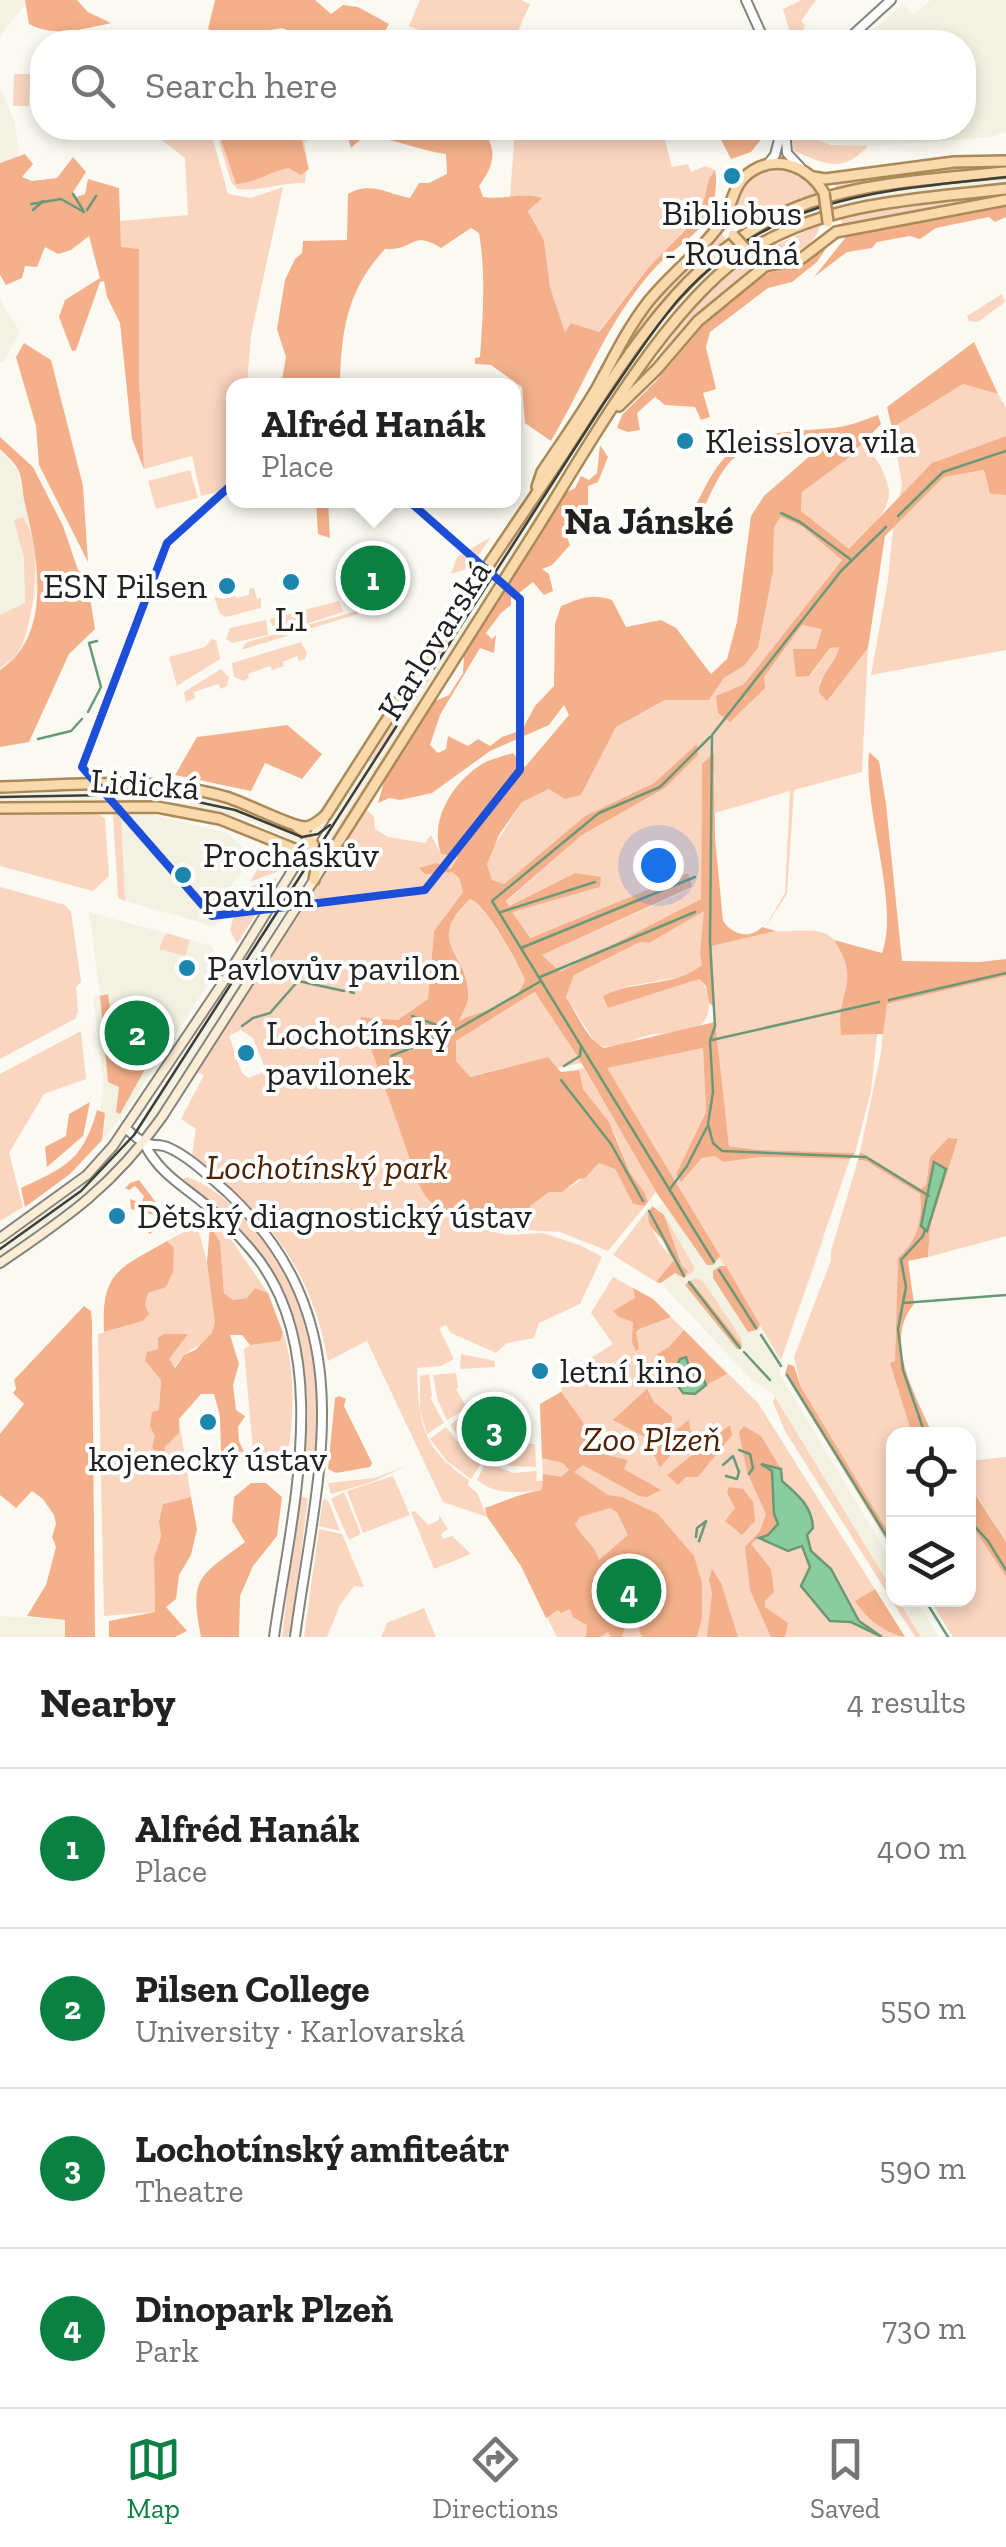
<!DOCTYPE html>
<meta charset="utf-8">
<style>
:root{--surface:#fff;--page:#f6f6f6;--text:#222;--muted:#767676;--line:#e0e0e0;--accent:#0b8043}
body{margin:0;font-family:"Zilla Slab",serif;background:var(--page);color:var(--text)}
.controls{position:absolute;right:30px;bottom:30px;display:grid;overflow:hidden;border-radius:20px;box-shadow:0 5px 15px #0003}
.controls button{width:90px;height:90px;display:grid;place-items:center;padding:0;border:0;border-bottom:2px solid var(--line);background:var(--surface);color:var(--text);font:50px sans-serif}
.you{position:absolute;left:658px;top:865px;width:35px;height:35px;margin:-25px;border:8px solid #fff;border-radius:50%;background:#1a73e8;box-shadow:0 0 0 15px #1a73e833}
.badge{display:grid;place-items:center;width:65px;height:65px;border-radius:50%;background:var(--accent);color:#fff;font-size:32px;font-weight:700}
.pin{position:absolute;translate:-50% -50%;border:5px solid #fff;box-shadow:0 2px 10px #0006}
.popup{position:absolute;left:226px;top:378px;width:295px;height:130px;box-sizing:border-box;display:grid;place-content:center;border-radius:20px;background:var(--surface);filter:drop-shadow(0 2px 8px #0005);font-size:32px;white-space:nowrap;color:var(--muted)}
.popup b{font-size:38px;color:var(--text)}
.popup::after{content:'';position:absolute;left:50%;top:100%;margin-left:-20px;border:20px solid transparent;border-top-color:var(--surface)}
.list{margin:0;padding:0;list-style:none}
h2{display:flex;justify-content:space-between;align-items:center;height:130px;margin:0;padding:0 40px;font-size:42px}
h2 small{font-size:32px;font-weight:400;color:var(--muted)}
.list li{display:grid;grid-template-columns:65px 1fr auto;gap:30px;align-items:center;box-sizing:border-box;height:160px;padding:0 40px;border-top:2px solid var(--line)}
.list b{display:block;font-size:38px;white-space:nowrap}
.list p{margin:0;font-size:32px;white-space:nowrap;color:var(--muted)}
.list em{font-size:32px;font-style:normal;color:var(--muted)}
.icon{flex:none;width:55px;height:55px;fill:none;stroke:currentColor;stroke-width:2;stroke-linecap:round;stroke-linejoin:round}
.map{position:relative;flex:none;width:1006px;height:1637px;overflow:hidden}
.search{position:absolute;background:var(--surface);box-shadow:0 5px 15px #0003;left:30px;right:30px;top:30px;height:110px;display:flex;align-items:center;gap:25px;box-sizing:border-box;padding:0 35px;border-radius:40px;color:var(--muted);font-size:38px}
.sheet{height:770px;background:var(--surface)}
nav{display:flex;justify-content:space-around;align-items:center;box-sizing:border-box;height:140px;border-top:2px solid var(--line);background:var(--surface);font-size:28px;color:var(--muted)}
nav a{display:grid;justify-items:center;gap:5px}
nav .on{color:var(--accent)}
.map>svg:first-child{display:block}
.built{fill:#f3f2e2}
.green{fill:#fad5c0;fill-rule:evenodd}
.forest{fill:#f3b08a;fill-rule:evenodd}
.water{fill:#8bcc9e;stroke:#6b9978;stroke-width:2.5}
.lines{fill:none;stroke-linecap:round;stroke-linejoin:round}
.stream{stroke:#6b9978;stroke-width:2.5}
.tertiary-casing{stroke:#84837c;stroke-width:12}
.secondary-casing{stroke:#84837c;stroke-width:12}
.primary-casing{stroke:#ab8a57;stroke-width:14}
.tertiary{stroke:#fff;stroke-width:8}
.secondary{stroke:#fcedd6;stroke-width:8}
.primary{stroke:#fadaac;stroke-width:9}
.tram{stroke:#3d3d39;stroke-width:2.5}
.primary-bridge-casing{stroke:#ab8a57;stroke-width:14;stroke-linecap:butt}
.primary-bridge{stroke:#fadaac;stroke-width:9}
.marked{fill:none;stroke:#1d4ed8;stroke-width:8;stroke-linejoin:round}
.poi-dot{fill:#1c86ae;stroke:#fff;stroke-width:4}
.labels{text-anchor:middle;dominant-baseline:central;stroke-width:8;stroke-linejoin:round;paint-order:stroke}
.poi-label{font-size:35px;fill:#21211e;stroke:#fff;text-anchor:start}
.street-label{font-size:35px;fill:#21211e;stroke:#fff}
.park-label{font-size:35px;font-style:italic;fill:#4d2306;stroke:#fff}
.neighbourhood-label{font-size:38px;font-weight:bold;fill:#21211e;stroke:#fff}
</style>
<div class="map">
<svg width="1006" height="1637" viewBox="0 0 1006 1637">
<rect width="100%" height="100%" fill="#fbfaf2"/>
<!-- built -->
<g class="built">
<path d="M0 0H25V5L0 36Z"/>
<path d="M931 0H1006V132L990 137 860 147 823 143 824 139 814 128H964V42H859L901 6 904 5 913 15Z"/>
<path d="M0 88 14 120 19 149 16 165 0 176Z"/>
<path d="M1006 175V186L862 203 810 217 773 234 685 304 500 581 497 579 480 605 475 602 474 598 604 398 652 329 707 267 759 229 806 206 859 192Z"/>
<path d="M0 300 20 332 4 361 0 363Z"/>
<path d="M0 451 17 469 34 542 38 585 24 644 15 659 0 669Z"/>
<path d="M467 614 473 617 331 838 324 830 368 763 377 756Z"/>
<path d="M130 790 162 791 216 800 309 839 305 846 244 818 163 800 0 803V793Z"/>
<path d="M124 813 147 814 225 832 246 849 252 862 233 882 223 920 213 926 125 901 121 817Z"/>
<path d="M305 866 311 870 152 1125 142 1120 298 871 301 873Z"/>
<path d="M89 912 211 946 214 950 208 984 126 1111 93 1152 104 1088 93 997 100 995Z"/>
<path d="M126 1140 135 1146 100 1184 0 1257V1246L81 1186Z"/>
<path d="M678 1186 825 1238 780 1363V1375L893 1563V1592L773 1394 751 1379 664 1287V1281L675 1273 652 1213Z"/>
<path d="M898 1600H916L939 1637H921Z"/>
<path d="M0 1616 65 1620V1637H0Z"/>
</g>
<!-- green -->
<g class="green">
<path d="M420 0H521L530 4 513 42H448L409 26Z"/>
<path d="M802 0H816L801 21 805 25 799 42H793L783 9Z"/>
<path d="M14 74H30L29 106H13Z"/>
<path d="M146 128H210L228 194 251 198 283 187 251 335 247 385 233 386V489L201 496 192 456 144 469 139 378V249L121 248 120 221 188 215 185 158Z"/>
<path d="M215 128H332L333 130 304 142 307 159 305 183C281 182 260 192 237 189L231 182Z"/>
<path d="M515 128H662L672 167 688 164 691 172 706 166 715 170 709 179 700 214 649 267 598 332 571 323 565 333 550 287 544 240 521 197 510 198Z"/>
<path d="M791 135 809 136 831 145 868 146C843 174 825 164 794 151Z"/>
<path d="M1006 164V167L836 189 834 180 931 167Z"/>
<path d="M782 168 805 178 818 194 771 212 739 232C727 198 745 171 782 168Z"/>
<path d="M1006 193V197L991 200 842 226 841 218 876 210Z"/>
<path d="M821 224C813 251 785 260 759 253Z"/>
<path d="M720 232 726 240C679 277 646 323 612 372 629 317 678 272 720 232Z"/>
<path d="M745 262 751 270 710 303 635 387 696 303Z"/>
<path d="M1002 294 1005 302 978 322 969 321 967 316Z"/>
<path d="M963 384 998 394 1006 408V436L932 463 899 498 902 484 892 428Z"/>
<path d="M864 442C905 497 892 505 850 550L801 511 802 492 847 459Z"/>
<path d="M190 470 198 498 156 509 148 481Z"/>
<path d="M984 470 990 494 1006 495V650L871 675 888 580 893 528 944 477Z"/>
<path d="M525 487 470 568 451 574 457 557 491 537Z"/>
<path d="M23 517C43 545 35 613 22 644 18 656 9 661 0 668V615L25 603 24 558 14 520Z"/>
<path d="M781 517 803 527 842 560 744 684 716 696 763 678 802 625 822 628 810 676 830 648 839 646 837 658 819 683 827 700 868 648 862 772 794 790 787 894 764 929 785 893 790 791 715 813V774L702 765 701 899 559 973 542 955 692 888 688 873 529 938 511 912 600 887 575 873 508 906 506 902 582 835 665 788 697 745 654 783 585 816 504 884 492 881 487 864 489 854 522 802 549 789 581 795 616 727 665 700H709L724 678 744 666 758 648 773 572 774 527Z"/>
<path d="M254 588 257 599 261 598V608L226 617 220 614 214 597 225 599 234 593 236 598 249 595V589Z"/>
<path d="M339 601 343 612 275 634 270 619Z"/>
<path d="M357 611 358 614 241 650 247 642Z"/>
<path d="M467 614 377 756 368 763 462 616Z"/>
<path d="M473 617V624L337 836 331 838Z"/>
<path d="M266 620 268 635 232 643 226 639 230 628Z"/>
<path d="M212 639 216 640 220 659 177 686 169 657 205 647Z"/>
<path d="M301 642 307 653 305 659 299 661 297 656 283 662 284 666 272 670 270 666 248 674 249 678 243 681 234 677 232 663Z"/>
<path d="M221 669 229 677 227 686 221 689 218 684 194 692 195 698 186 702 184 692Z"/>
<path d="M366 809 374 817 375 829 388 837 425 843 431 835 441 854 458 856 452 872 459 878 463 892 434 931 428 1000 398 1020 361 1017 418 1180 428 1199 448 1215 474 1227 507 1235 543 1233 582 1246 602 1257 580 1304 539 1323 534 1338 507 1343 496 1353 451 1333 446 1325 439 1328 454 1359 441 1366 417 1368C419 1424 421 1447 469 1480L468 1485 477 1493 487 1516 543 1490C520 1493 494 1495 477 1480L486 1462 513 1473 537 1471 536 1481H543L540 1404 561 1392 566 1374 613 1344 591 1313 613 1277 653 1299 758 1403 905 1637H557L521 1566 487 1517 443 1502 367 1341 328 1361C311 1266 266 1214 192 1155L196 1129 181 1119 204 1075 198 1073 201 1065ZM241 1030 253 1038 266 1071 248 1078 242 1073 229 1036Z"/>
<path d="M68 810 100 815 105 819 109 876 93 891 0 866V812Z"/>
<path d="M113 814H121L125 901 118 898Z"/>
<path d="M277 857 284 861 282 870 250 882 258 868Z"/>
<path d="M276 878 277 879 237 944 230 930 241 890Z"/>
<path d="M0 887 65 905 71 912 81 982 76 987 78 1012 75 1019 0 1059Z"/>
<path d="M470 899C487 906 516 961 525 980 514 1007 484 1015 458 1022 461 1016 467 1007 468 1000 474 954 420 948 470 899Z"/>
<path d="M705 910 700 953 703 965 691 975 618 988 699 979C711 989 714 1019 697 1027 684 1034 663 1032 649 1035 632 1039 613 1052 596 1044L566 996 574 975 640 942 649 943Z"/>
<path d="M776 931C790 932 812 928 824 933 840 939 851 965 850 980 848 1002 837 1008 841 1035L877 1034 871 1091 855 1153 759 1150 729 1146 715 1029 712 946Z"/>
<path d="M166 933 190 940 185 956 159 949Z"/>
<path d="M1006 976V1236L928 1257 930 1227 958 1140 948 1138 930 1157 926 1185 921 1190 860 1152 881 1053 885 1008 887 1004Z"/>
<path d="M536 992 582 1063 557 1068 548 1057 469 1077 456 1061V1041Z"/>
<path d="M81 1031 86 1079 44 1094 9 1153 23 1207 0 1221V1074Z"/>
<path d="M703 1048 706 1112 676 1174 681 1181 702 1158 715 1156 723 1162 761 1157 850 1159 781 1360 606 1068Z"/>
<path d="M584 1068 656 1192 648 1202 645 1193 630 1173 613 1130 583 1089 578 1069Z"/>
<path d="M858 1160 866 1161 920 1194C923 1220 917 1241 898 1258L895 1362 891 1363 912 1434H894L893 1540 801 1387 794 1357 831 1260V1251Z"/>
<path d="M599 1163 615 1169 633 1204 645 1206 608 1251 560 1232 525 1230 529 1225V1206L549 1192C569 1193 587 1176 599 1163Z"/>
<path d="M187 1177C206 1183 224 1198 238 1212 287 1259 311 1317 317 1385 319 1413 321 1442 311 1469H304L301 1465C303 1448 308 1429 308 1411 305 1353 289 1289 252 1243 233 1218 207 1199 183 1179Z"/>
<path d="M650 1207C645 1225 662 1248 674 1260L656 1282 613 1255Z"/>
<path d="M664 1215 694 1267 693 1272 684 1278 688 1271 682 1266Z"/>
<path d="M205 1217 232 1241 268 1293 255 1288 247 1298 233 1300 224 1293 220 1242Z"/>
<path d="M197 1225C203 1247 223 1313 212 1333 205 1345 190 1348 182 1357 175 1366 170 1373 161 1380L159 1410 179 1419 191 1497 163 1504 159 1521 161 1537 154 1557 155 1612 104 1616 98 1334 143 1321 141 1285 173 1259 174 1249 167 1241Z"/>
<path d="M697 1278 703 1281 741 1338 743 1347 741 1348V1344L693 1282 689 1281Z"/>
<path d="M283 1333C298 1375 292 1422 287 1465L280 1470 257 1467 254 1462 244 1349 250 1345 280 1341Z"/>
<path d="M461 1354 495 1361V1367L460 1369Z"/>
<path d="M456 1373 458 1388 456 1389 467 1408 447 1420 438 1401 433 1375Z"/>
<path d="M429 1374 432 1396 430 1398 444 1423 427 1434 420 1410V1376Z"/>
<path d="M775 1397 893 1591 894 1600H898L921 1637H915L785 1431 773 1402Z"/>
<path d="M469 1411 482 1430 484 1428 495 1435 484 1456 465 1442 450 1425Z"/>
<path d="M446 1427 464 1450 483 1460 471 1479 447 1461 430 1439Z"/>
<path d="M499 1437 519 1446 520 1443 535 1444 536 1467 511 1466 489 1458Z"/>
<path d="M1006 1457V1542L969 1483 968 1461Z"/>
<path d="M408 1465 372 1482 331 1494 328 1483 375 1478Z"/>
<path d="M393 1476 410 1515 363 1533 347 1491Z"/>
<path d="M344 1492 361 1534 349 1540 331 1499Z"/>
<path d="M298 1495 308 1499 290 1637H282Z"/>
<path d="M326 1499 329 1502 340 1531 319 1526 323 1500Z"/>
<path d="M415 1511 428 1525 439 1520V1515L448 1529 441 1534 443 1539 452 1536 471 1554 434 1569 411 1512Z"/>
<path d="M969 1521 1006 1577V1637H953L930 1600H968Z"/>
<path d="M319 1529 342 1534 364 1587 354 1586 340 1605 327 1637H304Z"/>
<path d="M424 1608 436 1637H381L387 1623Z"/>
</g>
<!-- forest -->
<g class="forest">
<path d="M25 0H77L88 12 111 23C83 29 55 38 29 24Z"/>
<path d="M215 0H315L331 14 343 5 358 7 389 24 379 42H317L282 28 229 37 208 29Z"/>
<path d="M217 128H304L299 131 309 169 301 175 288 168C270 172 254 183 236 184Z"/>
<path d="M345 128H422L434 132H463L464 128H481C483 133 488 137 490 143 497 158 488 174 479 186L483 197C502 200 524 192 542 198L528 211 544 240 550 287 565 332 571 323 599 332 649 267 700 215 709 179 715 170C718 183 714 211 705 222 691 240 669 252 654 269 607 321 586 382 551 441L525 423 522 387 491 365 475 364V358L480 357C483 316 486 274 479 233L471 228 441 248C411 229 415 251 385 249 347 290 341 331 340 385H281L286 357 277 329 285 280 295 259 302 253 303 241 347 240 348 194C371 181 387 194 410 198L419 183H429L447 174 446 154C417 150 393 138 364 136L351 148Z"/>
<path d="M718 128 730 132C743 124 751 129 763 137L751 152 731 159 716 130Z"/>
<path d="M25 154 33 164 22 177 32 181 57 178 73 157 86 172 73 192 77 197 85 194 88 179 119 188 121 247 139 249V378L144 469 132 439 120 323 107 297 104 281 100 282 76 350 72 351 59 317 65 300 100 278 89 236 71 250 58 254 45 247 37 267 25 266 22 278 6 285 0 275V163Z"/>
<path d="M1006 204V217L995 222 989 217 936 228 920 239 910 236 877 242 872 248 847 252 814 277 846 237 875 228Z"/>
<path d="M829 244 817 262 792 282 768 288 710 332 706 347 716 389 703 393 710 417 701 420 695 407 665 405 655 397 637 413 640 430 628 432 617 428 622 415 656 381 711 316 754 281 770 272 799 265Z"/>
<path d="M974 342 998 394 963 384 892 428 887 407Z"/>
<path d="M24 343 51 360 83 486 88 562 39 465 36 426 16 357Z"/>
<path d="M878 415 881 424 847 459 802 492 801 511 849 549 932 463 1006 436V495L990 494 984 470 944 477 885 536 868 648 827 701 819 692C819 675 836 664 839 647L830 648 809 676 796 677 793 649H816L822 629 802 625 764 677 765 688 730 722 718 713 716 696 744 684 842 560 803 527 781 517 774 527 773 572 758 648 744 666 724 678 709 700H665L616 727 581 795 565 799 549 789 522 802 499 835 487 864 492 880 504 884 585 816 654 783 697 744 698 755 665 788 582 835 506 901 509 906 575 873 601 877 600 887 512 912 530 938 688 873 692 887 542 955 560 972 701 899 702 764 714 753 715 838 723 921C732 934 749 940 762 927L776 931 712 946 714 1007 709 1003 706 986 699 979 608 1008 603 996C634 980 676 987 702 965L700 953 704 911 649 943 640 942 574 975 566 997C577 1013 586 1039 604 1048L715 1022 729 1146 759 1150 855 1153 850 1159 761 1157 723 1162 715 1156 702 1158 681 1182 676 1174 706 1112 703 1048 607 1068 720 1256 713 1265H707L656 1192 578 1057 535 992 456 1041V1061L470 1077 548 1057 561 1072 579 1070 583 1089 609 1122 630 1173 645 1193 648 1202 645 1206 633 1204 615 1169 599 1163 585 1178 579 1179 562 1192H549L530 1206 529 1225 525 1230C495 1235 448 1223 427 1198 416 1184 412 1164 406 1148 391 1104 375 1060 360 1017L398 1020 428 999 434 931 463 892 459 878 452 872 425 874 419 868 437 863 451 869 458 857 441 854C429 821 452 783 482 764 490 759 503 756 513 753L525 767 569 715 564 705 549 725 490 751 432 793 400 800 389 798 378 803 385 778 433 702 449 695 463 673 464 655 567 492 575 488 581 476 589 480 597 473 600 445 608 457 598 482 588 486V516L572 514 564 529 570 545 552 565 542 569 549 574 553 591 544 595 533 582 519 593 511 595V605L501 613 486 633 492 639 496 635 494 653 480 648 440 715 430 745 438 753 446 749 448 736 468 746 478 739 490 746 502 737 522 730 535 706 554 686 555 624 561 606C580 598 592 593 612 600L626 627 661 620 676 628 711 674 727 659 737 622 751 516 764 496 820 447C803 433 756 442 738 455 720 467 710 497 700 515L693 511C703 492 714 465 732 451 763 428 804 432 840 427 853 425 866 419 878 415ZM470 899C487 905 517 962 525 980 512 1012 484 1008 459 1021 461 1016 467 1006 468 1000 473 954 421 946 470 899Z"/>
<path d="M0 437 33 467 63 526 78 570 87 579 95 629 69 654 29 742 0 747V670C53 635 38 557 25 504 22 492 23 476 16 466 12 460 5 454 0 449Z"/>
<path d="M316 501H328L330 538 318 534Z"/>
<path d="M287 725 322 754 302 779 265 763 251 791 175 775 197 737Z"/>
<path d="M869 752 879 761 886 804 902 961 980 962 1006 959V976L887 1004 883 1034 841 1035C835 992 863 983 834 940L882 953C900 902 863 812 869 752Z"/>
<path d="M108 994 116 1059 153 1055 120 1114 116 1112 119 1087 108 1082 100 996Z"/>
<path d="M90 1102 83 1136 47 1167 45 1147 66 1136 69 1114Z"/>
<path d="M97 1110 105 1113 102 1140 70 1174 25 1207 21 1188C66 1167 83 1160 97 1110Z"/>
<path d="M948 1138 958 1139 930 1227 928 1257 908 1261 914 1304C882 1342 917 1396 932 1434H912L890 1363 895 1361 898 1258C917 1241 923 1220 920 1194L866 1161 858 1160 860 1152 921 1189 926 1185 930 1157Z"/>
<path d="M139 1180 161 1209 165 1225 149 1234 147 1229 157 1221 154 1215 131 1209 130 1199 141 1203 144 1196 135 1186 129 1190 125 1188 130 1183Z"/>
<path d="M652 1206 664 1215 682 1266 688 1271 684 1278 675 1273 661 1283 656 1282 674 1260C667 1253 667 1245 660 1237 650 1226 644 1221 652 1206Z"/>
<path d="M210 1225 220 1242 224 1293 233 1300 247 1298 255 1288 268 1293 283 1333 280 1341 250 1345 242 1335H230L239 1364 233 1385 236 1410 245 1416 238 1427 239 1441 247 1459 230 1458 221 1452 220 1416 214 1394H201L179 1419V1433L164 1448 169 1460 177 1463 166 1471 159 1470 162 1455 152 1448 155 1436 150 1426 152 1412 159 1410 161 1380 145 1360 147 1352 158 1349V1338L164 1334H188L169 1359 175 1368 184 1355 195 1350 212 1333 215 1322 207 1262Z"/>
<path d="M167 1241 174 1248 173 1272 166 1287 148 1293 145 1305 149 1314 143 1321 104 1332C101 1271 119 1269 167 1241Z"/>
<path d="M720 1266H726L760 1325 757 1330 748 1332 713 1278V1271Z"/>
<path d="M689 1281 692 1282 741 1344V1348L737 1349 685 1285Z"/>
<path d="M633 1288 653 1299 671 1317 639 1329 636 1332 639 1349 636 1351 632 1342 633 1322 619 1317 613 1311 635 1298Z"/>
<path d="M84 1306 91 1311 92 1321 95 1637H65V1620L27 1616 46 1585 56 1547 52 1537 56 1524 54 1515 43 1499 32 1491 16 1508 0 1495V1434L24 1404 13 1393 16 1389 14 1380Z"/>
<path d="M684 1330 727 1374 706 1385 704 1378 689 1367 688 1360 677 1363 674 1370 657 1354 669 1347Z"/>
<path d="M788 1364 794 1366 801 1387 893 1540V1551L785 1374Z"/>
<path d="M647 1389 654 1402 672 1417V1421L654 1435 645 1437 613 1420Z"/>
<path d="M561 1392 583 1422 591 1446 606 1455 628 1460 624 1469 661 1490 647 1497 639 1496 583 1465 574 1472 608 1495 622 1497 658 1514 694 1556 702 1583V1618L697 1637H643L639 1631 643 1616 629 1612 622 1637H611L608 1632 600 1637H586L587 1625 573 1617 570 1609 561 1613 558 1610 546 1618 521 1566 487 1516 485 1508C506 1501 521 1493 542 1490L543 1474 561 1477 569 1470 563 1463 542 1458 540 1404ZM610 1508 617 1512 628 1535 599 1560C595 1544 581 1538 575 1524L580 1517Z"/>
<path d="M339 1396 346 1399 344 1406 372 1463 370 1467 336 1473 328 1469 335 1398Z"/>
<path d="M689 1420 690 1430 696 1438 677 1450 672 1447 668 1450 670 1456 660 1467 654 1455 656 1446Z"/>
<path d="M730 1425 732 1435 698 1477H686L678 1485 667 1475Z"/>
<path d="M744 1426 761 1436 781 1469 762 1464 772 1470 774 1514 778 1524C772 1537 760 1534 751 1544L771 1569 774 1592 765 1601V1607L788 1623 785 1637H771L750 1590 745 1547 760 1531 766 1514 747 1472 739 1432Z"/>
<path d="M251 1483H266L282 1497 277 1536 253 1566 240 1596 239 1637H201C189 1576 199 1577 245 1542L232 1521 234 1497Z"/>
<path d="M968 1483 1006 1542V1577L969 1521Z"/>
<path d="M729 1487 743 1489 753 1502 755 1521 742 1535 725 1521 735 1508 727 1493Z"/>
<path d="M191 1497 197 1529 191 1555 179 1575 176 1599 166 1607 187 1631 175 1637H109V1621L155 1612 154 1557 161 1537 159 1521 163 1504Z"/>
<path d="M712 1569 721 1583 738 1637H707L712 1593 709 1580Z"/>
<path d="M875 1589 905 1637C884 1633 866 1618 855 1601Z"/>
</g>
<!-- water -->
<g class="water">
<path d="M934 1162 946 1169 927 1231 921 1226Z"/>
<path d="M686 1357 689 1367 700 1372 706 1385 695 1394 683 1393 672 1377 680 1359Z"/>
<path d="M761 1464 781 1469 782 1481C798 1495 812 1506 813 1528L807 1535 811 1551 831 1569 859 1621 882 1637 851 1622 830 1621 801 1586 810 1567 802 1546 788 1551 759 1538 768 1535 778 1524 774 1514 772 1471Z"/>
</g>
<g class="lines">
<!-- stream -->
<g class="stream">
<path d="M73 194 83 210"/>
<path d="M31 204 61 199 84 212"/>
<path d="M33 210 43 201"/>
<path d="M87 210 96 196"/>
<path d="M781 513 800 522 850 559"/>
<path d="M898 516 943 472 1006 451"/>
<path d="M886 527 841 571 712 735 710 942 715 1026 710 1041 713 1092 708 1124 713 1143 722 1151 866 1157 929 1196"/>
<path d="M88 712 101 687 89 643 97 641"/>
<path d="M710 737 660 787 599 813 492 901 714 1262"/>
<path d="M38 739 71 731 82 719"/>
<path d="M501 912 595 882"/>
<path d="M521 948 695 877"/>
<path d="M540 977 695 912"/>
<path d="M350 992 354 993"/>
<path d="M889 1000 1006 973"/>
<path d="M412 1016 453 1031"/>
<path d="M242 1026 253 1018 270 1013 298 981 344 991"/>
<path d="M712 1040 879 1002"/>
<path d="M391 1056 454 1031 541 981"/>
<path d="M564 1066 580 1056 581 1047"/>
<path d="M561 1080 611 1144 643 1201"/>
<path d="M670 1189 687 1166 707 1127"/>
<path d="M649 1211 684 1276"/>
<path d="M925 1230 923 1236 901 1260 906 1287 898 1329 903 1370 925 1434"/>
<path d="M719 1270 756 1328"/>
<path d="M689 1282 740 1348"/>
<path d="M903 1303 1006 1295"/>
<path d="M761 1335 781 1366"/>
<path d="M744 1352 770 1380"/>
<path d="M787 1375 894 1548"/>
<path d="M739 1450 750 1454 753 1468 749 1474"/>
<path d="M723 1465 733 1456 739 1472 737 1479 726 1476"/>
<path d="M968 1519 988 1541 1006 1570"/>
<path d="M696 1537 697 1528 705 1522"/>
<path d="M699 1541 706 1521"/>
<path d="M925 1600 948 1637"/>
</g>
<defs>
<g id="tertiary">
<path d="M746 0 765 42"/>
<path d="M845 42 891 0"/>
<path d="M785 128 787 153 800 167"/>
<path d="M768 164 775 155 782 128"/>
<path d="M126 1129C132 1133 138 1140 145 1143 152 1146 160 1144 167 1147 189 1156 211 1178 228 1193 367 1324 317 1471 295 1637"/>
<path d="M144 1143C161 1177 187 1187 214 1212 227 1223 240 1237 251 1250 337 1350 290 1519 274 1637"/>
</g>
<g id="secondary">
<path d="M281 844 292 858V870"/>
<path d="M0 1238 87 1175 113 1146 224 981 324 819"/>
<path d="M0 1263C68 1217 114 1185 162 1117L337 844"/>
</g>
<g id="primary">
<path d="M813 177 825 179 954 162 1006 161"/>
<path d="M619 406 657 369 698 321 765 266 802 258 836 232 1006 200"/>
<path d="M537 487 542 472C560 445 580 417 597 388 613 359 627 329 648 302 670 274 702 251 721 223 734 205 731 184 752 171 779 154 809 167 824 193"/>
<path d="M0 787C75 785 153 776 226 797 244 802 293 828 306 827 314 826 320 820 326 815 399 700 473 586 550 474 611 384 666 277 764 223 836 182 925 180 1006 172"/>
<path d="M0 808 157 807 220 819 302 852 322 850 337 844C403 739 470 635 536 530 590 444 670 297 757 246 834 201 920 199 1006 189"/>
<path d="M297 827C318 841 319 857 314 880"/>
</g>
</defs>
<!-- tertiary casing -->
<use href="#tertiary" class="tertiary-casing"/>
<!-- secondary casing -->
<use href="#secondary" class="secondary-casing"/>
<!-- primary casing -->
<use href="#primary" class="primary-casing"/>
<!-- tertiary -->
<use href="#tertiary" class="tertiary"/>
<!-- secondary -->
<use href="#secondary" class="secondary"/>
<!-- primary -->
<use href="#primary" class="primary"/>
<!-- tram -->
<g class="tram">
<path d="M0 797 161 794 235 810 302 837 318 834 330 825"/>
<path d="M0 1249 81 1191 134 1135 602 406C626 371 650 333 678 300 771 196 876 191 1006 177"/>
</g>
<defs>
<g id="primary-bridge">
<path d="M824 193 828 222"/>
<path d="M733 235 752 256"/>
</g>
</defs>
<!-- primary-bridge casing -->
<use href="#primary-bridge" class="primary-bridge-casing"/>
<!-- primary-bridge -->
<use href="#primary-bridge" class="primary-bridge"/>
</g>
<!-- marked area -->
<path class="marked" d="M310 414 520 599V770L425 890 212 916 82 767 167 543Z"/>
<!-- markers -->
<g class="poi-dot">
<circle cx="732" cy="176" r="10"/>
<circle cx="685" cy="441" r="10"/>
<circle cx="291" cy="582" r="10"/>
<circle cx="227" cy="586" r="10"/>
<circle cx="183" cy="875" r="10"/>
<circle cx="187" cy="968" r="10"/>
<circle cx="246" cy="1053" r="10"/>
<circle cx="117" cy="1216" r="10"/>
<circle cx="540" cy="1371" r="10"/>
<circle cx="208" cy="1422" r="10"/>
</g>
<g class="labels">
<!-- poi labels -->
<g class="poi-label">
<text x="732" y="213" text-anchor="middle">Bibliobus<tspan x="732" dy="40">- Roudná</tspan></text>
<text x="705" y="441">Kleisslova vila</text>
<text x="207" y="586" text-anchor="end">ESN Pilsen</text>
<text x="291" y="619" text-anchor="middle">L1</text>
<text x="203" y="855">Procháskův<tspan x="203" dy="40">pavilon</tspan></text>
<text x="207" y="968">Pavlovův pavilon</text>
<text x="266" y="1033">Lochotínský<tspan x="266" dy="40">pavilonek</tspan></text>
<text x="137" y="1216">Dětský diagnostický ústav</text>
<text x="560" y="1371">letní kino</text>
<text x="208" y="1459" text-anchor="middle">kojenecký ústav</text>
</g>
<!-- street labels -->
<g class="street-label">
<text transform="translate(434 640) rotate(-58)">Karlovarská</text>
<text transform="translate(145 784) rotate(4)">Lidická</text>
</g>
<!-- park labels -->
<g class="park-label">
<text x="327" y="1167">Lochotínský park</text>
<text x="652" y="1439">Zoo Plzeň</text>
</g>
<!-- neighbourhood labels -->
<g class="neighbourhood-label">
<text x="649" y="521">Na Jánské</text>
</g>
</g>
</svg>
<div class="controls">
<button><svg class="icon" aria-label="locate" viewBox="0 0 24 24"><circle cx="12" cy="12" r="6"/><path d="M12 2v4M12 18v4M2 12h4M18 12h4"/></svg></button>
<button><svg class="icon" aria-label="layers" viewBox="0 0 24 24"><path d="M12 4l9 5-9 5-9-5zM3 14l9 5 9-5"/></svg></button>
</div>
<div class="you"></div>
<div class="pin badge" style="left:373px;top:578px">1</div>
<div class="popup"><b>Alfréd Hanák</b>Place</div>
<div class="pin badge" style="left:137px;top:1033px">2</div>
<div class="pin badge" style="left:494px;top:1429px">3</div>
<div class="pin badge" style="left:629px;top:1591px">4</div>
<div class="search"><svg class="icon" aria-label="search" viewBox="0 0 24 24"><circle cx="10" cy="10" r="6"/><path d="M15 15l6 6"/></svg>Search here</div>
</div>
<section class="sheet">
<h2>Nearby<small>4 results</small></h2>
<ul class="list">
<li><span class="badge">1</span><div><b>Alfréd Hanák</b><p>Place</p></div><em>400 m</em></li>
<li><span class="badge">2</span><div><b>Pilsen College</b><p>University · Karlovarská</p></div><em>550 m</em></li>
<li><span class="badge">3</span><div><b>Lochotínský amfiteátr</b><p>Theatre</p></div><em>590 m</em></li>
<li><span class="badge">4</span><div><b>Dinopark Plzeň</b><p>Park</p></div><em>730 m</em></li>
</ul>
</section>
<nav>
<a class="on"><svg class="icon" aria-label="map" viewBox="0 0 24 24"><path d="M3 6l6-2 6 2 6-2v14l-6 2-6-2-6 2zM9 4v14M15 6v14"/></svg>Map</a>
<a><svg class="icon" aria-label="directions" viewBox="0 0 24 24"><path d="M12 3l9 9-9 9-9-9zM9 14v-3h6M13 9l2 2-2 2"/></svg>Directions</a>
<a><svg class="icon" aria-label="saved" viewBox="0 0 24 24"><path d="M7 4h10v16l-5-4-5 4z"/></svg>Saved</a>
</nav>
